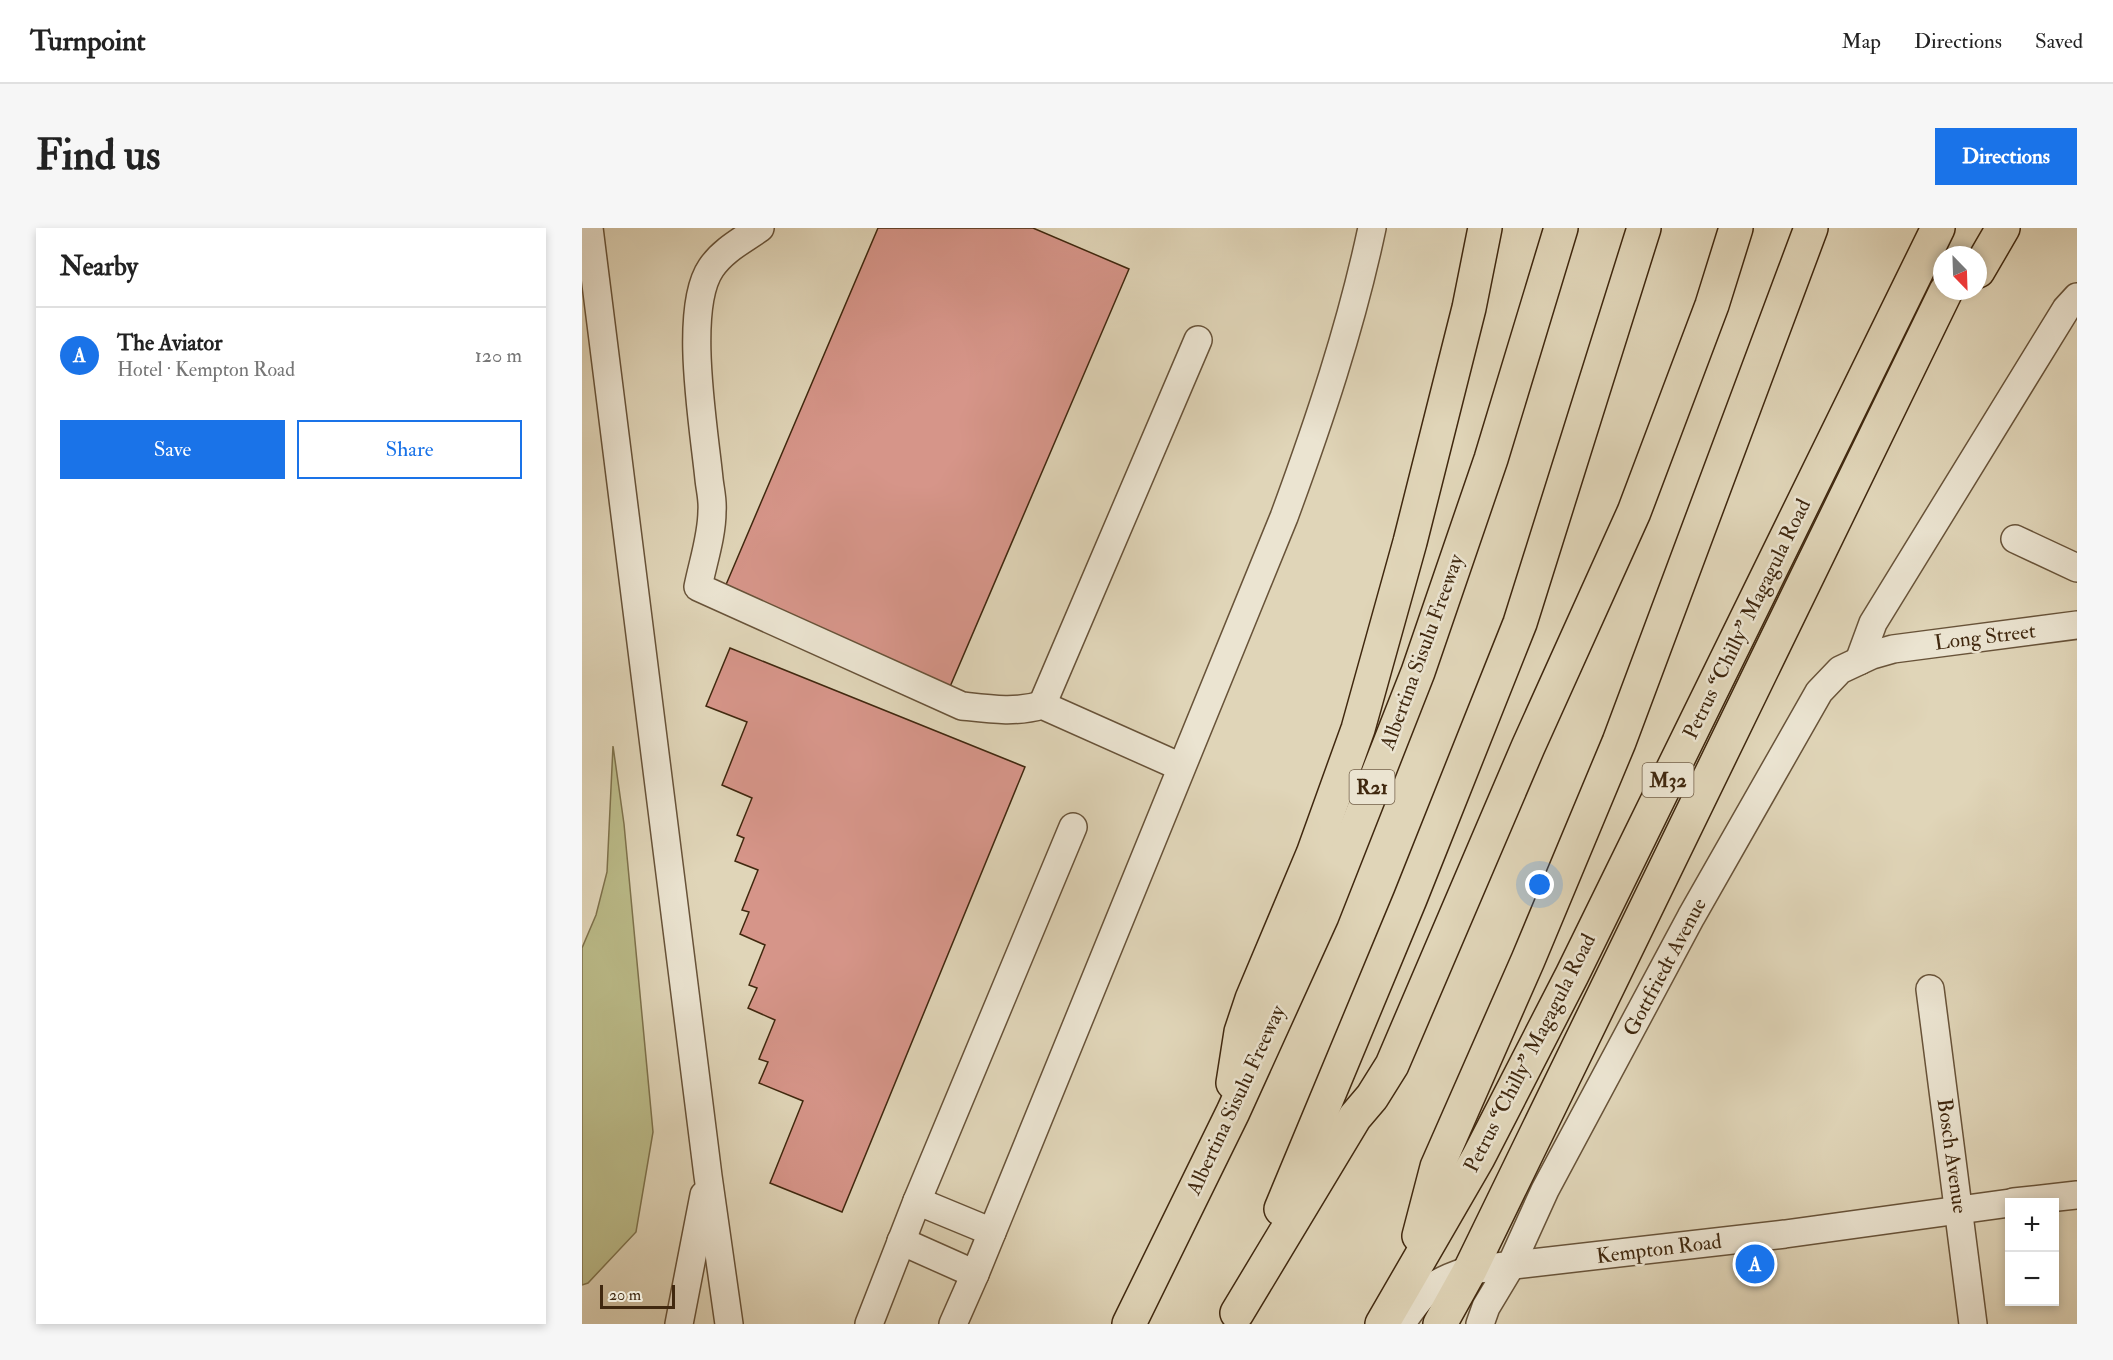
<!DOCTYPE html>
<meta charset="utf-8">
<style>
:root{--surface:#fff;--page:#f6f6f6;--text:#222;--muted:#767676;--line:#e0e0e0;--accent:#1a73e8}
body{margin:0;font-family:"IM FELL Double Pica",serif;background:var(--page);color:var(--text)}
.controls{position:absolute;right:18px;bottom:18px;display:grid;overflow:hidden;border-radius:0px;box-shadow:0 3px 9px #0003}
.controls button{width:54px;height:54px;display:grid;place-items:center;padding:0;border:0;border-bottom:2px solid var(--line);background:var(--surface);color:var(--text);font:30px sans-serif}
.compass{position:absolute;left:1351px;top:18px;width:54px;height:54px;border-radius:50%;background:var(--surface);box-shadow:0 3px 9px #0003;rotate:157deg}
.scale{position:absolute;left:18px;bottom:15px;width:75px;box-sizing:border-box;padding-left:6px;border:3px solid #40280f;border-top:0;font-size:16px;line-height:21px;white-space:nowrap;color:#40280f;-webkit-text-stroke:4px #ebe4d1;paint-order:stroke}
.you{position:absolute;left:958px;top:657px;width:21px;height:21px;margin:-15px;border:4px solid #fff;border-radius:50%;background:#1a73e8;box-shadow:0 0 0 9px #1a73e833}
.badge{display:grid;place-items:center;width:39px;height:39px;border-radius:50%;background:var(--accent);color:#fff;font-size:20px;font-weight:700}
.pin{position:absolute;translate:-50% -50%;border:3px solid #fff;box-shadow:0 2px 6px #0006}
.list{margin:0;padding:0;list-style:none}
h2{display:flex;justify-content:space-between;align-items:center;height:78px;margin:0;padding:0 24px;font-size:26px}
h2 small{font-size:20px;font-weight:400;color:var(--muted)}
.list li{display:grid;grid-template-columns:39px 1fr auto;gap:18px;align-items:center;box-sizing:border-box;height:96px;padding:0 24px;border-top:2px solid var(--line)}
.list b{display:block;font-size:22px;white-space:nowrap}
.list p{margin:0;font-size:20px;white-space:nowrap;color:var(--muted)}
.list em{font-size:20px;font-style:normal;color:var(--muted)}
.actions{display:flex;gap:12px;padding:18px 24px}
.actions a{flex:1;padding:14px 0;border:2px solid var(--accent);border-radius:0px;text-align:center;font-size:21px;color:var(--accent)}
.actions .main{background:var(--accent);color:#fff}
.map{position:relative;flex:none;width:1495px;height:1096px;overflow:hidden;border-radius:0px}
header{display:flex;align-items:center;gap:36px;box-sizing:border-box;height:84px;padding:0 30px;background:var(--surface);border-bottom:2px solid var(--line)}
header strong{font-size:28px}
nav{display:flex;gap:33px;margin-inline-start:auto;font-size:21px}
.intro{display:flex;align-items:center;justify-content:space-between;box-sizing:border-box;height:144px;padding:0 36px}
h1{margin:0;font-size:42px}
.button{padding:15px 27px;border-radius:0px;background:var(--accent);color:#fff;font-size:21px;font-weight:700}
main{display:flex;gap:36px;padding:0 36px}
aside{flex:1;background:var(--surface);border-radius:0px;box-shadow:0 3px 9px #0003}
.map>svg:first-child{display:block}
.green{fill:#bbbb89;stroke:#7e724c;stroke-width:1.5}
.building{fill:#d69589;stroke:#40280f;stroke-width:1.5}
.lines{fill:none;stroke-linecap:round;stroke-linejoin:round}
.minor-casing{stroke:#685339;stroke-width:30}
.major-casing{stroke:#40280f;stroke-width:36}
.highway-casing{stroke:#40280f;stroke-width:36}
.minor{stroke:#ebe4d1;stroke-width:27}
.major{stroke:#e0d5b8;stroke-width:33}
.highway{stroke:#e0d5b8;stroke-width:33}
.labels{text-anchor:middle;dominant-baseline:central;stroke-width:5;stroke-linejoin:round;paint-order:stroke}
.shield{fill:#ebe4d1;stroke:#736049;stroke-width:1.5}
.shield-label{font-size:20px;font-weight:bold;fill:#40280f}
.street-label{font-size:21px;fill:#40280f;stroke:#ebe4d1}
</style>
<header>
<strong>Turnpoint</strong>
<nav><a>Map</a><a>Directions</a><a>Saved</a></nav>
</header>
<div class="intro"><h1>Find us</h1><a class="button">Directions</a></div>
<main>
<aside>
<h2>Nearby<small></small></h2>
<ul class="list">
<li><span class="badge">A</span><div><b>The Aviator</b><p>Hotel · Kempton Road</p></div><em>120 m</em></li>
</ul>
<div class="actions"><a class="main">Save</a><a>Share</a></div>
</aside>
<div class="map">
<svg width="1495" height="1096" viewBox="0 0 1495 1096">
<rect width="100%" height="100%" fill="#e0d5b8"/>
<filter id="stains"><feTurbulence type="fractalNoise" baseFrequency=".00333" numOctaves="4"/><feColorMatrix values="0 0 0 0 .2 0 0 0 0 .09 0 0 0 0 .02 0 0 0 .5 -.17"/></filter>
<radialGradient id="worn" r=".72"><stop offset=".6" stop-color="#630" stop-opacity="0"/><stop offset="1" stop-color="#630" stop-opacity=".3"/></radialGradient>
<!-- green -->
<path class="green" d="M31 518 42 596 71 904 54 1004 6 1055 0 1057V720L14 687 25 644Z"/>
<!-- building -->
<g class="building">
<path d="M296 0H451L547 41 367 461 140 366Z"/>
<path d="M148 420 443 539 260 984 188 955 221 873 177 855 186 834 177 831 193 792 166 780 175 760 167 757 183 717 158 706 167 684 160 682 176 642 153 633 162 610 155 607 170 570 140 557 165 494 124 478Z"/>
</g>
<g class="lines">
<defs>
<g id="minor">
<path d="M7 0 126 948 147 1096"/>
<path d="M178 0C161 12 141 22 129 40 101 81 122 200 127 251 128 261 131 272 130 283 130 308 121 334 116 359L380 478C407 481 434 485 460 477L599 539"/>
<path d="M1433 311 1495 340"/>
<path d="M1277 433 1291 395 1484 81 1495 69"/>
<path d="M460 477 616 112"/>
<path d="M1348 761 1391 1096"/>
<path d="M335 973 410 1004"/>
<path d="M1432 974 1495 967"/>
<path d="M319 1013 393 1046"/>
<path d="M97 1096 122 967"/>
<path d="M287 1096 335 973 491 599"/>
<path d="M371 1096 393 1046 702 289C737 194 769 99 790 0"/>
<path d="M819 1096C843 1062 847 1055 888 1042L1203 1006 1428 975"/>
<path d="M898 1096 904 1079 928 1039 963 962 1109 689 1237 464 1258 442 1290 427 1311 421 1495 397"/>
</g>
<g id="major">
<path d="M1396 43 1421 0"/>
<path d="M837 1008 855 939 946 732 1037 514 1229 0"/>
<path d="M800 1096 896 930 990 747 1356 0"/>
<path d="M858 1096 888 1042 1364 63"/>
</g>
<g id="highway">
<path d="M651 855 659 804 670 771 731 626 776 501 828 314 887 80 903 0"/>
<path d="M699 981 828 671 938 395 1062 0"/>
<path d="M655 1085 773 889 790 869 810 837 946 519 1052 284 1130 77 1154 0"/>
<path d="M547 1096 651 884 740 688 836 444 909 231 979 0"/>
</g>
</defs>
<!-- minor casing -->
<use href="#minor" class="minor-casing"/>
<!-- major casing -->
<use href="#major" class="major-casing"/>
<!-- highway casing -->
<use href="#highway" class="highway-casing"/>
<!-- minor -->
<use href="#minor" class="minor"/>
<!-- major -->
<use href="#major" class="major"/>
<!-- highway -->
<use href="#highway" class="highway"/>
</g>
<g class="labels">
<!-- shield labels -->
<g class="shield">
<rect x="1060.5" y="535" width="51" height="34" rx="4.5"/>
<rect x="767.5" y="542" width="45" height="34" rx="4.5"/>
</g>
<g class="shield-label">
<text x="1086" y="552">M32</text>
<text x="790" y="559">R21</text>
</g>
<!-- street labels -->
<g class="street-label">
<text transform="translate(1165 391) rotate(-64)">Petrus “Chilly” Magagula Road</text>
<text transform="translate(1403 409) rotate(-7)">Long Street</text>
<text transform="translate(840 424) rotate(-70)">Albertina Sisulu Freeway</text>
<text transform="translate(1083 739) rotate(-62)">Gottfriedt Avenue</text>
<text transform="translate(948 825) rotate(-63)">Petrus “Chilly” Magagula Road</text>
<text transform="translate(654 872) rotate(-65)">Albertina Sisulu Freeway</text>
<text transform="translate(1370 928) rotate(82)">Bosch Avenue</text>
<text transform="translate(1077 1021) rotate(-7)">Kempton Road</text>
</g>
</g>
<rect width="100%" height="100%" filter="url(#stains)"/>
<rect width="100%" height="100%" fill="url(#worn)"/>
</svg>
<div class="controls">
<button>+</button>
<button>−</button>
</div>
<svg class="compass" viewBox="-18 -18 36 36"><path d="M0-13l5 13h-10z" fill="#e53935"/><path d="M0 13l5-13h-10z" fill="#767676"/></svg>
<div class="scale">20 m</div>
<div class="you"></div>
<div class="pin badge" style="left:1173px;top:1036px">A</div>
</div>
</main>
